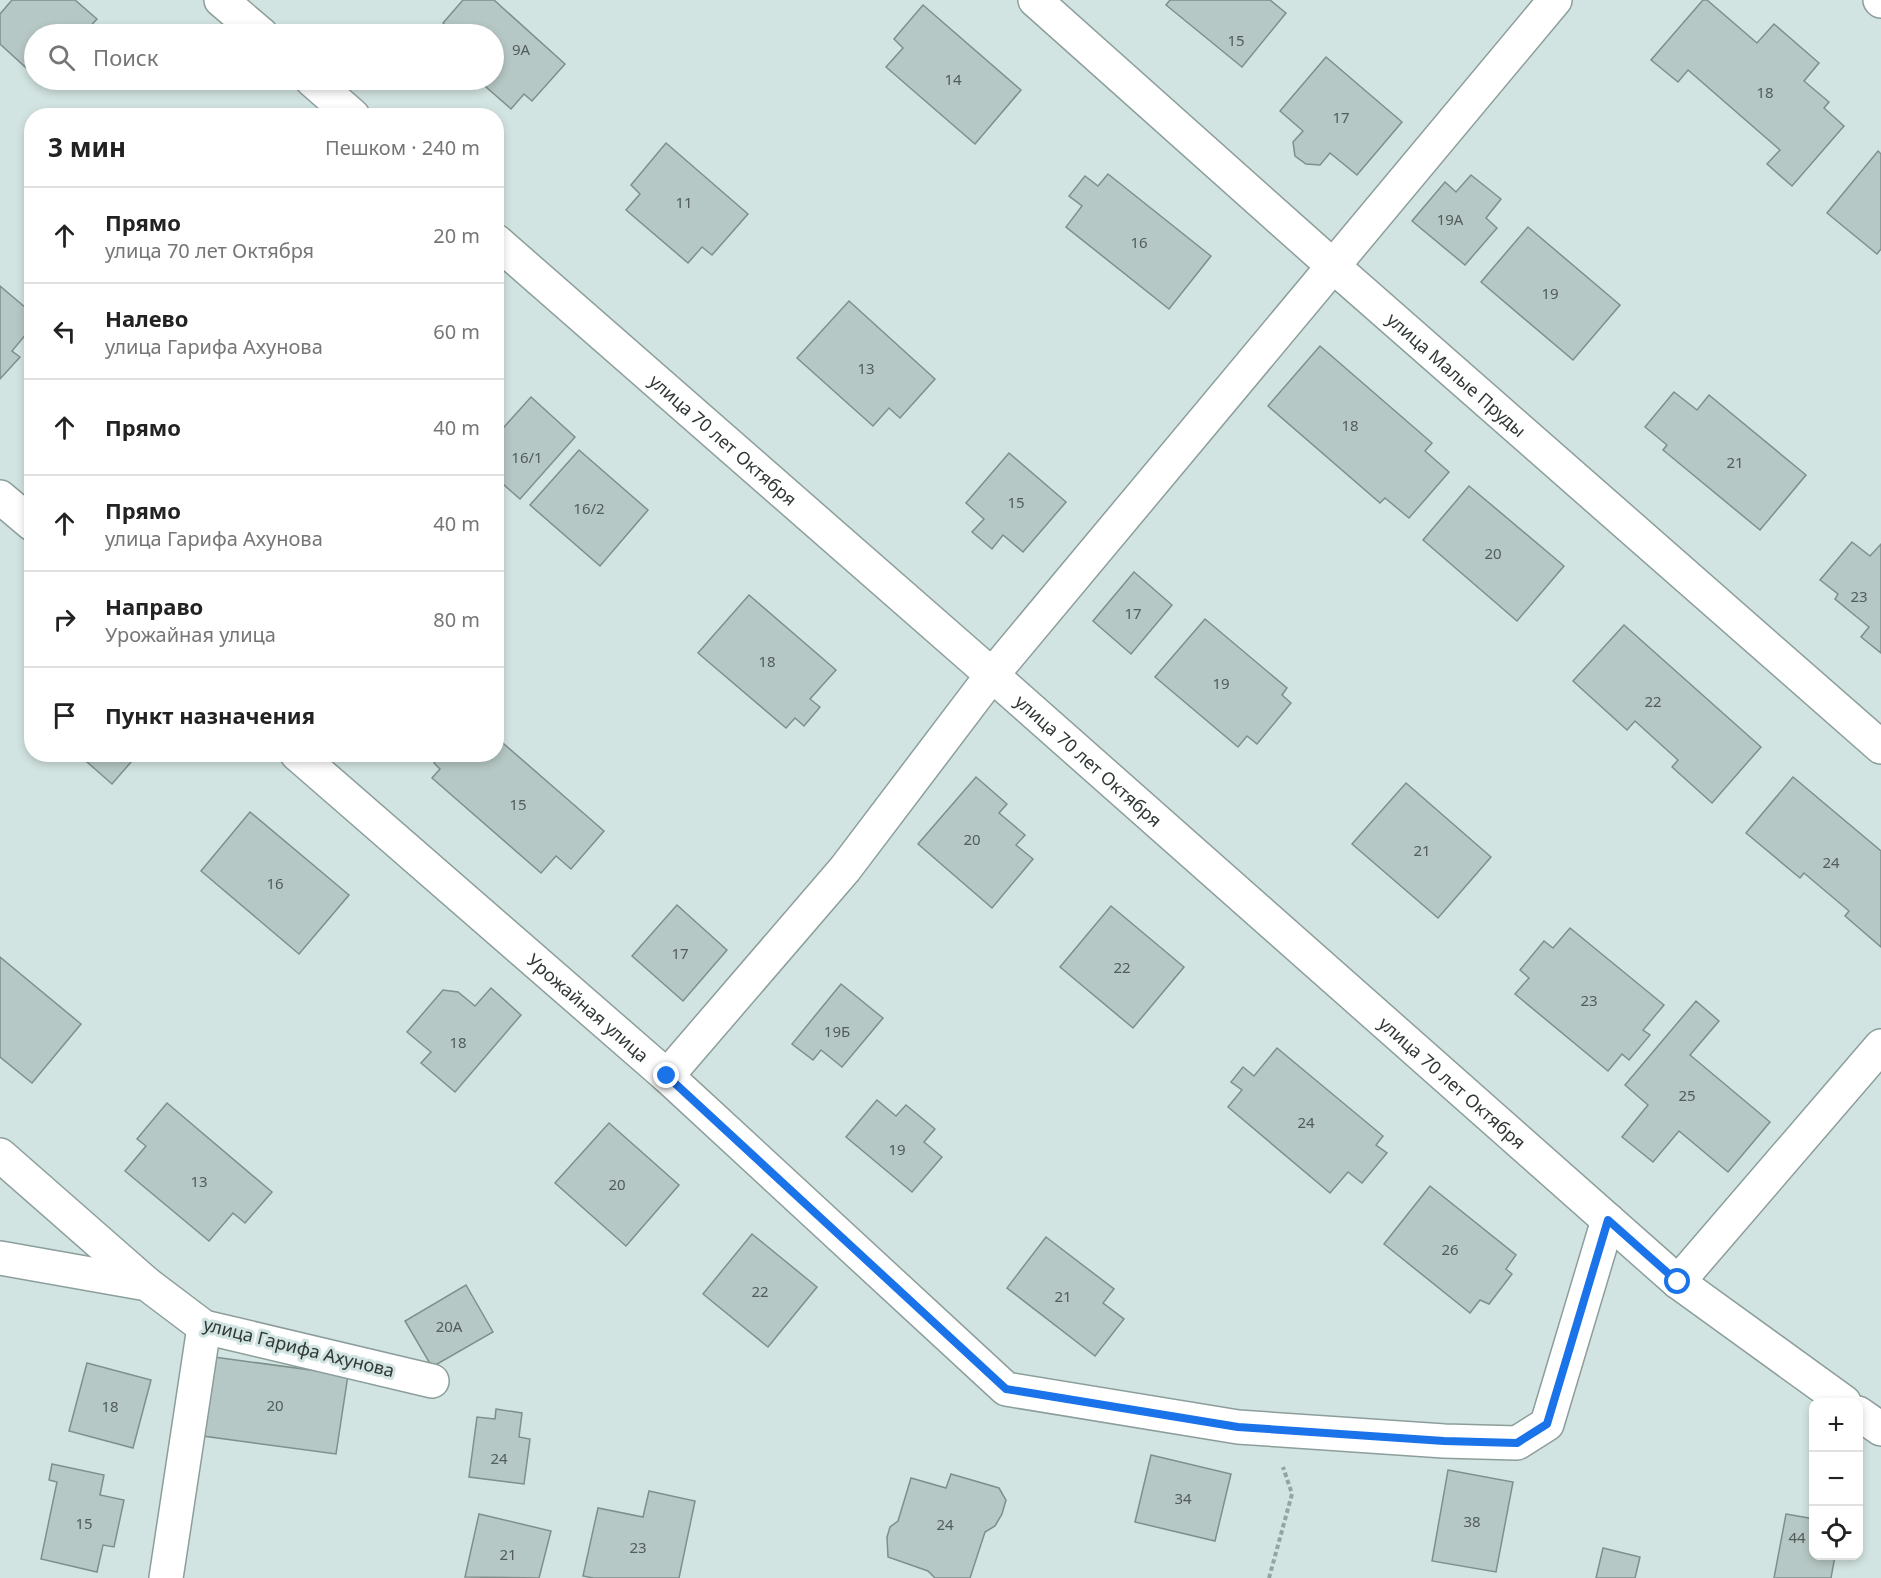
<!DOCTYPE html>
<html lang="ru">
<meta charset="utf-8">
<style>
:root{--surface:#fff;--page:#f6f6f6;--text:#222;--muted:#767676;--line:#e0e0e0}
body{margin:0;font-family:"Noto Sans",sans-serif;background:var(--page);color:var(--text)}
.controls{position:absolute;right:18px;bottom:18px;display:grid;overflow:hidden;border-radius:12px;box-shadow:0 3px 9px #0003}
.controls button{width:54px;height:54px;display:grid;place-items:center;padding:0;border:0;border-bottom:2px solid var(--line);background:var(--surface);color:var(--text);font:30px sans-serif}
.stop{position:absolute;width:18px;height:18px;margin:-14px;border:4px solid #1a73e8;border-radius:50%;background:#fff}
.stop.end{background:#1a73e8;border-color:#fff;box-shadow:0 2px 6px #0008}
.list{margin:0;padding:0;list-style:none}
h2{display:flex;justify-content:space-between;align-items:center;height:78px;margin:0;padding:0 24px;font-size:26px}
h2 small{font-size:20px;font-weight:400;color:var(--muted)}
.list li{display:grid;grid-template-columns:39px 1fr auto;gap:18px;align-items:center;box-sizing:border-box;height:96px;padding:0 24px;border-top:2px solid var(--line)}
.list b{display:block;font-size:22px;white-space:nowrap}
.list p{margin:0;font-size:20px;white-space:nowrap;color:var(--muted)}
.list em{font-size:20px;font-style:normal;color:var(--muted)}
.icon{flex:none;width:33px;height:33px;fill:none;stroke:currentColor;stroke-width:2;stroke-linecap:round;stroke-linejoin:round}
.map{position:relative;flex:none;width:1881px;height:1578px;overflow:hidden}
.search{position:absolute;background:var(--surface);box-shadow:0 3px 9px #0003;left:24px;top:24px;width:480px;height:66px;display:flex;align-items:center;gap:15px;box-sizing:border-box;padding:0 21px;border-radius:33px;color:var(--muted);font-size:22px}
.panel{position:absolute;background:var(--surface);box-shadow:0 3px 9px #0003;left:24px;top:108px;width:480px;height:654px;border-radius:24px}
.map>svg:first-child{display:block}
.building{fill:#b6c8c5;stroke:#7e8f8c;stroke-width:1.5}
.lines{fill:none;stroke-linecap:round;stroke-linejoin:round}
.minor-casing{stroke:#8c9e9b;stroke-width:36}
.path{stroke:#96a4a1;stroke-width:4;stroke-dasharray:4.5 3;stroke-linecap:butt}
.minor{stroke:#fff;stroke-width:33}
.route{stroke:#1a73e8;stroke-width:8}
.labels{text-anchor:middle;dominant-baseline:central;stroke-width:6;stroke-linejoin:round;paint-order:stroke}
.number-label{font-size:15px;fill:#525c5a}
.street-label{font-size:18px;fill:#303836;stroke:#d2e4e1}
</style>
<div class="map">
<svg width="1881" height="1578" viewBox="0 0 1881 1578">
<rect width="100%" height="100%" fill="#d2e4e1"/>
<!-- building -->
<g class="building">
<path d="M12 0H75L97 19 83 34H34V75L0 44V14Z"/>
<path d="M463 0H494L565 64 532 101 524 94 511 109 478 80H494V34H456L443 23Z"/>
<path d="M1170 0H1270L1286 13 1242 67 1166 5Z"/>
<path d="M1703 0H1707L1757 43 1774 24 1819 63 1804 81 1829 102 1824 108 1844 126 1792 186 1767 164 1780 150 1688 70 1678 82 1651 60Z"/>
<path d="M923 5 1021 90 975 144 886 67 903 48 894 39Z"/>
<path d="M1326 57 1402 122 1357 175 1330 153 1320 165 1306 164 1295 156 1293 142 1303 131 1280 111Z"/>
<path d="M666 143 748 214 712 255 702 247 688 263 626 210 640 194 631 185Z"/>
<path d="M1878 151 1881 154V249L1877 254 1827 213Z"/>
<path d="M1108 174 1211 256 1169 309 1066 227 1082 206 1069 196 1085 176 1098 186Z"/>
<path d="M1471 175 1501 199 1486 218 1497 228 1465 265 1412 221 1445 182 1456 192Z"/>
<path d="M1528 227 1620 305 1573 360 1481 282Z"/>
<path d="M0 286 32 313V327L12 351 20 357 0 379Z"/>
<path d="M849 301 935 379 900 418 889 408 873 426 797 358Z"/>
<path d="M1320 346 1432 443 1425 451 1449 472 1409 518 1385 498 1380 503 1268 406Z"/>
<path d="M1674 392 1697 410 1709 395 1806 475 1760 530 1663 450 1667 445 1645 427Z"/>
<path d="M531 397 575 437 520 499 496 478V436Z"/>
<path d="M579 450 648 510 600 566 530 505Z"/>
<path d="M1009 453 1066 502 1023 552 1003 535 992 549 972 532 984 519 966 503Z"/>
<path d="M1469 486 1564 566 1517 621 1423 540Z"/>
<path d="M1852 542 1870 556 1881 544V653L1861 637 1869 627 1835 599 1838 594 1820 580Z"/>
<path d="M1134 572 1172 605 1131 654 1093 621Z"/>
<path d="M749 595 836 670 810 699 820 707 804 726 795 718 786 728 698 653Z"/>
<path d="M1205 619 1287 688 1282 695 1291 703 1257 744 1247 736 1238 747 1155 677Z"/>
<path d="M1624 625 1761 747 1712 803 1672 767 1678 760 1635 721 1627 730 1573 681Z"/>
<path d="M496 737 604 831 571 869 556 856 541 873 432 778 440 769 434 763 441 754 452 756 454 754H496Z"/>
<path d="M78 754H138L112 784Z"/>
<path d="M976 777 1007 804 999 813 1025 835 1016 845 1033 859 992 908 918 844Z"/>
<path d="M1793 777 1881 851V947L1845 916 1849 911 1804 873 1800 878 1746 833Z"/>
<path d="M1406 783 1491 857 1438 918 1352 844Z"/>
<path d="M250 812 349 895 299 954 201 871Z"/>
<path d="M677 905 727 950 683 1001 632 956Z"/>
<path d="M1111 906 1184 967 1133 1028 1060 967Z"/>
<path d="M1570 928 1664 1005 1643 1030 1650 1035 1629 1060 1622 1054 1608 1071 1515 994 1529 978 1520 970 1544 941 1553 948Z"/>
<path d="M0 957 81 1024 32 1083 0 1057Z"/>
<path d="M841 984 883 1018 842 1067 821 1050 813 1060 792 1044Z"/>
<path d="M491 988 521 1015 455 1092 421 1063 431 1052 407 1032 443 990 458 992 475 1006Z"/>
<path d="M1696 1001 1719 1021 1690 1055 1770 1122 1728 1172 1679 1131 1653 1162 1622 1137 1648 1105 1625 1085Z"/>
<path d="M1277 1048 1383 1136 1376 1145 1387 1153 1362 1183 1348 1172 1330 1193 1228 1107 1242 1090 1231 1082 1243 1067 1254 1076Z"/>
<path d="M877 1100 896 1116 906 1105 935 1129 924 1142 942 1157 912 1192 846 1137Z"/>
<path d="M167 1103 272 1192 245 1223 233 1213 209 1241 125 1171 146 1146 137 1139Z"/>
<path d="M609 1123 679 1185 626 1246 555 1183Z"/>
<path d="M1430 1186 1516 1255 1506 1269 1512 1274 1489 1304 1480 1300 1470 1313 1384 1244Z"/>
<path d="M752 1234 817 1287 768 1347 703 1294Z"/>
<path d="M1046 1237 1114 1289 1103 1303 1124 1319 1095 1356 1007 1288Z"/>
<path d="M466 1285 493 1332 432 1367 405 1321Z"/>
<path d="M214 1357 348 1375 336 1454 203 1436Z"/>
<path d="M87 1363 151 1380 133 1448 69 1431Z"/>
<path d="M496 1409 522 1413 519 1437 530 1439 524 1484 469 1477 477 1417 495 1419Z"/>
<path d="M1151 1455 1231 1474 1215 1541 1135 1522Z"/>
<path d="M52 1464 104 1475 100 1495 124 1500 114 1547 103 1545 97 1572 41 1559 57 1482 49 1480Z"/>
<path d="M1448 1470 1513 1482 1496 1572 1432 1561Z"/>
<path d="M951 1474 999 1488 1006 1500 1002 1514 995 1526 985 1532 970 1578H935L928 1571 888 1557 887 1537 890 1527 898 1521 911 1478 946 1488Z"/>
<path d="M649 1491 695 1501 679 1578H593L583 1576 598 1508 643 1517Z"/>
<path d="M479 1514 551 1531 539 1578 465 1577Z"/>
<path d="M1786 1514 1814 1519V1556H1835L1831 1578H1774Z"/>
<path d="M1603 1548 1640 1557 1635 1578H1596Z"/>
</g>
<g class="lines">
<defs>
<g id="minor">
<path d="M221 0 261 34"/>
<path id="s1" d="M1035 0 1333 266 1881 747"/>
<path d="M1880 0 1881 1"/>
<path d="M312 80 353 116"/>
<path id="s2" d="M496 241 992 675 1678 1282 1844 1402"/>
<path d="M0 497 32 524"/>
<path id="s3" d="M297 754 667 1076 1006 1389 1238 1427 1444 1441 1517 1443 1547 1424 1608 1220"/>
<path d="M667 1076 845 869 992 675 1555 0"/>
<path d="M0 1155 147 1284"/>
<path d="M0 1258 147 1284 204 1327 432 1381"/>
<path d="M1678 1282 1881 1046"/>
<path d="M1858 1413 1881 1429"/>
<path d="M166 1578 204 1327"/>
</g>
</defs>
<!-- minor casing -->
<use href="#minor" class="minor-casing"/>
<!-- path -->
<path class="path" d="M1269 1578 1292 1494 1283 1467"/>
<!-- minor -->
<use href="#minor" class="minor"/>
</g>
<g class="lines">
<!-- route -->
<path class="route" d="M667 1076 1006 1389 1238 1427 1444 1441 1517 1443 1547 1424 1608 1220 1678 1282"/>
</g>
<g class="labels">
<!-- number labels -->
<g class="number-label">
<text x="1236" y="40">15</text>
<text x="521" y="49">9А</text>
<text x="953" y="79">14</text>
<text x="1765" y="92">18</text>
<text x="1341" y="117">17</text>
<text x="684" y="202">11</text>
<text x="1450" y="219">19А</text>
<text x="1139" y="242">16</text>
<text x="1550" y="293">19</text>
<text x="866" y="368">13</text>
<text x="1350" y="425">18</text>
<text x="527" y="457">16/1</text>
<text x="1735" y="462">21</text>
<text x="1016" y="502">15</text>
<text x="589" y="508">16/2</text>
<text x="1493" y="553">20</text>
<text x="1859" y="596">23</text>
<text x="1133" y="613">17</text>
<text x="767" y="661">18</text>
<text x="1221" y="683">19</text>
<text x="1653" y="701">22</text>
<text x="518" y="804">15</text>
<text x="972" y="839">20</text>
<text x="1422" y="850">21</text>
<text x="1831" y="862">24</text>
<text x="275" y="883">16</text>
<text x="680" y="953">17</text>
<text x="1122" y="967">22</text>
<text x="1589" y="1000">23</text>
<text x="837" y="1031">19Б</text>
<text x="458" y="1042">18</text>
<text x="1687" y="1095">25</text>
<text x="1306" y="1122">24</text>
<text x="897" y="1149">19</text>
<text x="199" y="1181">13</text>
<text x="617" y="1184">20</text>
<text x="1450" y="1249">26</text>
<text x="760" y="1291">22</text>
<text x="1063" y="1296">21</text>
<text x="449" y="1326">20А</text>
<text x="275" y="1405">20</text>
<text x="110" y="1406">18</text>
<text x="499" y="1458">24</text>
<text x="1183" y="1498">34</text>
<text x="1472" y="1521">38</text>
<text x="84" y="1523">15</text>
<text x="945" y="1524">24</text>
<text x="1797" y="1537">44</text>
<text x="638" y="1547">23</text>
<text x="508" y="1554">21</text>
</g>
<!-- street labels -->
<g class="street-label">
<text stroke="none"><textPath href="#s1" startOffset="564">улица Малые Пруды</textPath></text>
<text stroke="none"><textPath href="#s2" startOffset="302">улица 70 лет Октября</textPath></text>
<text stroke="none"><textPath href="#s2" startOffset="788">улица 70 лет Октября</textPath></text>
<text stroke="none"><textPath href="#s3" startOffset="386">Урожайная улица</textPath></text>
<text stroke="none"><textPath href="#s2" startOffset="1274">улица 70 лет Октября</textPath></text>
<text transform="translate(299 1347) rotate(14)">улица Гарифа Ахунова</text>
</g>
</g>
</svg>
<div class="controls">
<button>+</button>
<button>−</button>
<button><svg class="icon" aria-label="locate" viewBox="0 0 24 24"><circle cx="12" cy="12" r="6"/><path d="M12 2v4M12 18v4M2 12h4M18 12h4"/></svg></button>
</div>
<div class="stop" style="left:1678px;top:1282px"></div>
<div class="stop end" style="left:667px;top:1076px"></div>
<div class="search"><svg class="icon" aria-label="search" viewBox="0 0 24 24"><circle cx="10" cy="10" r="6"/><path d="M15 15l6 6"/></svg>Поиск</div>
<section class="panel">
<h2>3 мин<small>Пешком · 240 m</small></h2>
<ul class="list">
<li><svg class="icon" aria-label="ahead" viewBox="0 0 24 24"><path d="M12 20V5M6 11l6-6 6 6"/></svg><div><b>Прямо</b><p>улица 70 лет Октября</p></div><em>20 m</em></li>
<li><svg class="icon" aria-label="left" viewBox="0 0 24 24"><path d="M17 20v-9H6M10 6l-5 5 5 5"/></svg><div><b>Налево</b><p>улица Гарифа Ахунова</p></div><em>60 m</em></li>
<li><svg class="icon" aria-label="ahead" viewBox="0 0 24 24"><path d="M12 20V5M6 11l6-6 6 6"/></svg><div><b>Прямо</b></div><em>40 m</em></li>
<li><svg class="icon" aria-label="ahead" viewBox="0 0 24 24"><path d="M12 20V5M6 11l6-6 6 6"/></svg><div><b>Прямо</b><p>улица Гарифа Ахунова</p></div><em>40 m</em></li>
<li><svg class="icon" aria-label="right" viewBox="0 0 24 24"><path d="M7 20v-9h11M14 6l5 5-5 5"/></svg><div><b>Направо</b><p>Урожайная улица</p></div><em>80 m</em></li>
<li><svg class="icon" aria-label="arrive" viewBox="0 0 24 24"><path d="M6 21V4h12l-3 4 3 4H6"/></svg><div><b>Пункт назначения</b></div></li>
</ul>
</section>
</div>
